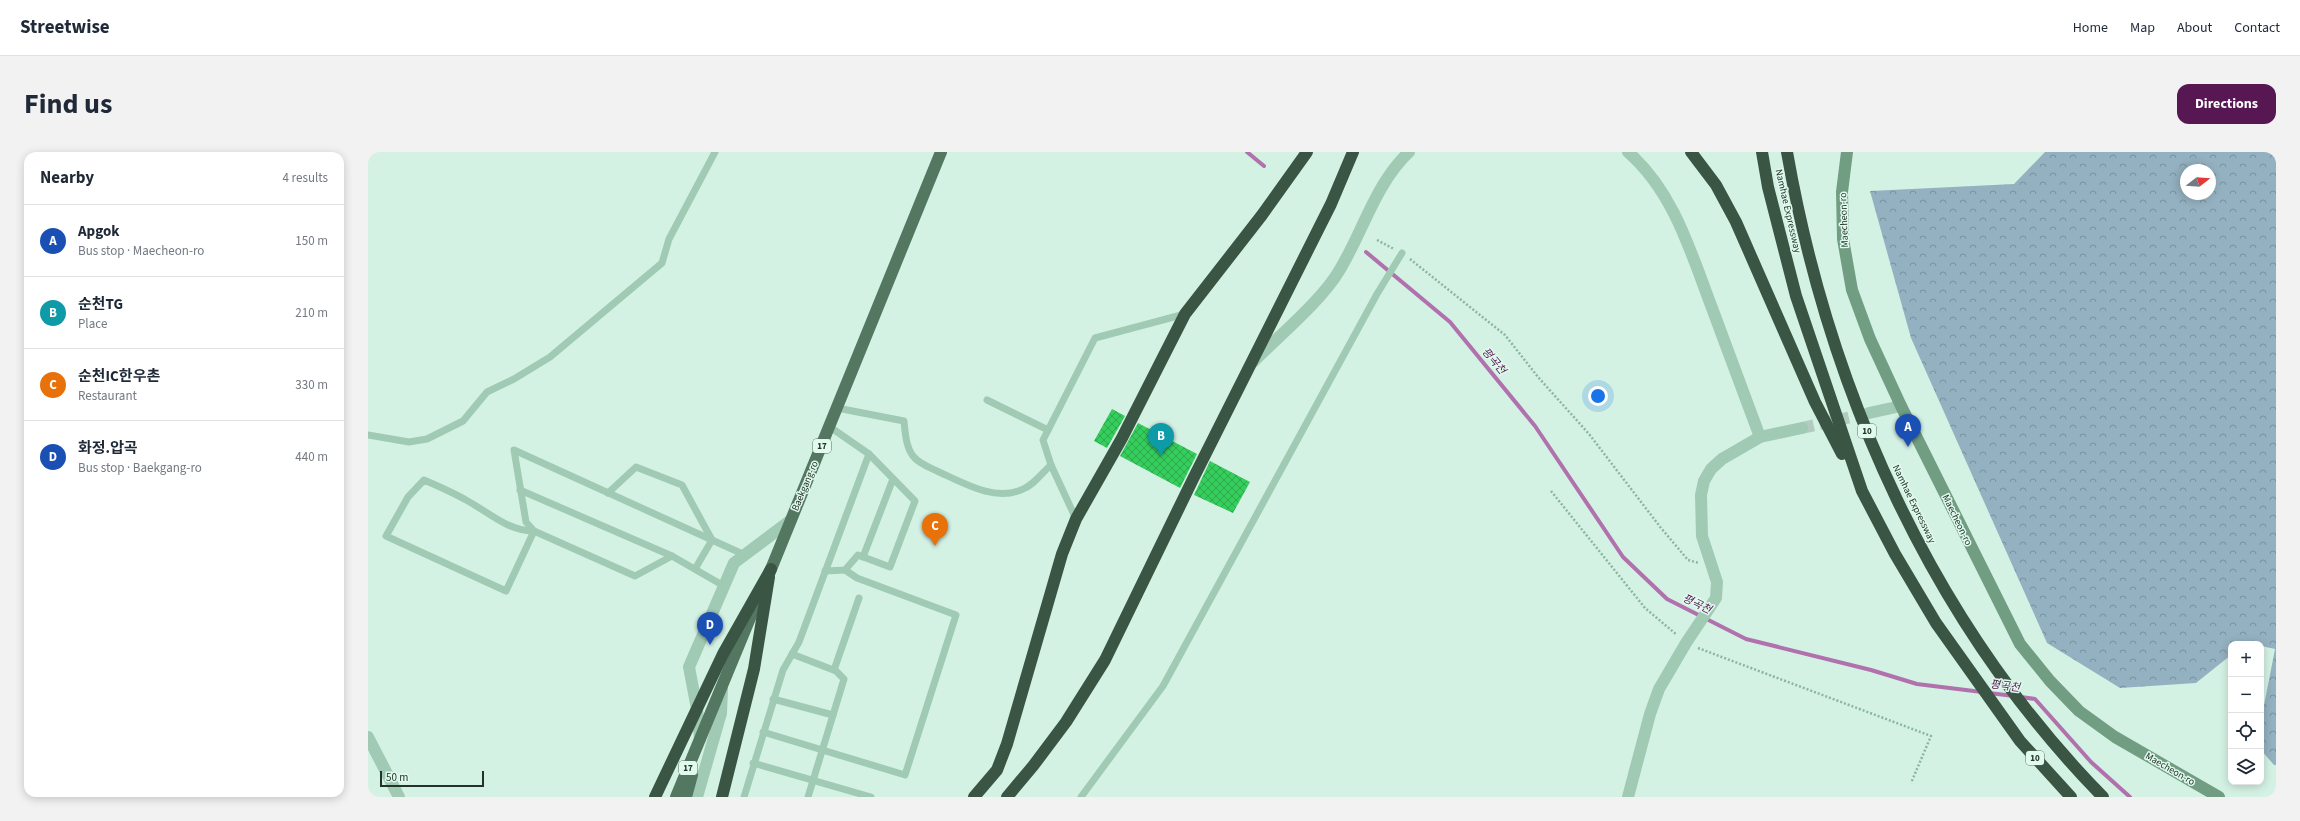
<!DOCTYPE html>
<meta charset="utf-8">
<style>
:root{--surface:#fff;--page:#f2f2f3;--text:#1f2937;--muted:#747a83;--line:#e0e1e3;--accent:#571752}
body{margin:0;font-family:"Source Sans 3","Noto Sans KR",sans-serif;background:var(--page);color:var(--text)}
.controls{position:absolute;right:12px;bottom:12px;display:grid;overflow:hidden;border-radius:8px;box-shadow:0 2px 10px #0003}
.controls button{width:36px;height:36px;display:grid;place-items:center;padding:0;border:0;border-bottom:1px solid var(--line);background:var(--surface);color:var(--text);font:20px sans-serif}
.compass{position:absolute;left:1812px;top:12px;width:36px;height:36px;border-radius:50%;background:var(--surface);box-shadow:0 2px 10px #0003;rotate:73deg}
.scale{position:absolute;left:12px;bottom:10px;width:104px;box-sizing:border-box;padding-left:4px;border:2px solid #243329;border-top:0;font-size:11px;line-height:14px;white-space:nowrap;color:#243329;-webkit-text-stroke:3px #e0faee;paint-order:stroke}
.you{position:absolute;left:1230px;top:244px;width:14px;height:14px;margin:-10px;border:3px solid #fff;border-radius:50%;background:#1a73e8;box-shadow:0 0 0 6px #1a73e833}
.badge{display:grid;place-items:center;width:26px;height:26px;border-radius:50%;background:var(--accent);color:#fff;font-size:13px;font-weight:700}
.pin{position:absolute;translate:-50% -33px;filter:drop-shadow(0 1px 2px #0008)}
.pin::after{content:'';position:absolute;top:21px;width:14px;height:12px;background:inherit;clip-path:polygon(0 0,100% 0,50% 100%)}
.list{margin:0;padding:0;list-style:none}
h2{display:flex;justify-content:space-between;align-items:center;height:52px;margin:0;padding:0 16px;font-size:17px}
h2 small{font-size:13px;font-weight:400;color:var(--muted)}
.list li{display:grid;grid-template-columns:26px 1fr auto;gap:12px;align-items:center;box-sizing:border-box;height:72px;padding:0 16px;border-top:1px solid var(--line)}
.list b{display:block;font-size:15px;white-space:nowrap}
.list p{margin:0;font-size:13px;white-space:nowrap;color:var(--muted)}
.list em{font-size:13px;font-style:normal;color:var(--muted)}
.icon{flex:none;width:22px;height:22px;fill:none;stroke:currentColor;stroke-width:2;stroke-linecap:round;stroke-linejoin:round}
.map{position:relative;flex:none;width:1908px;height:645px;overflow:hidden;border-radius:12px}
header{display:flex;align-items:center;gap:24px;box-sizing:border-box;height:56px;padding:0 20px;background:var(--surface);border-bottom:1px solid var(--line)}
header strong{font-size:19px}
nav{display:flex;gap:22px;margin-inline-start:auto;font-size:14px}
.intro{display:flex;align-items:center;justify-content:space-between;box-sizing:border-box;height:96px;padding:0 24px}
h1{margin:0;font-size:28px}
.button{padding:10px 18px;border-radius:12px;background:var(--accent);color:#fff;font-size:14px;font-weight:700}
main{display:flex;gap:24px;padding:0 24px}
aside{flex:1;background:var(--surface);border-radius:12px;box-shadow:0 2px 10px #0003}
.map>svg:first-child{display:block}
.forest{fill:url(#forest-crowns);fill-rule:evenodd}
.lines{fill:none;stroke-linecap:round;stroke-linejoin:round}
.stream{stroke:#b071ad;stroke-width:4}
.building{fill:url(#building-cross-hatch)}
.street-tunnel{stroke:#b1ccbf;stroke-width:12;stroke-dasharray:12 6;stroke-linecap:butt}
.path{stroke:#8ab69e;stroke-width:2.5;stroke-dasharray:2 2;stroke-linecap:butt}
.lane{stroke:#a0cab4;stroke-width:7}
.street{stroke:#a0cab4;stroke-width:12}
.secondary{stroke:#719e82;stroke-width:12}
.primary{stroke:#537760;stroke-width:12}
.highway{stroke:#3a5543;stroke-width:12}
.labels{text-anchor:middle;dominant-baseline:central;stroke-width:3;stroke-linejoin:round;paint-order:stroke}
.shield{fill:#e0faee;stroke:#5c6f64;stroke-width:1}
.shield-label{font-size:9px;font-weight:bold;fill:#243329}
.street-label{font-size:10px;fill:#243329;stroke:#e0faee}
.water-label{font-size:11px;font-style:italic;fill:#571752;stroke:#e0faee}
</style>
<header>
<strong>Streetwise</strong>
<nav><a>Home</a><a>Map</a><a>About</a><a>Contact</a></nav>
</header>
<div class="intro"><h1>Find us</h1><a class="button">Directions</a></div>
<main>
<aside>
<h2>Nearby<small>4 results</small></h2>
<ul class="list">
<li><span class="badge" style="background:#1a4fb4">A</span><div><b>Apgok</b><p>Bus stop · Maecheon-ro</p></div><em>150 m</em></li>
<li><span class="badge" style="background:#0f9aa8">B</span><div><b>순천TG</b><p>Place</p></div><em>210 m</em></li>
<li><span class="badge" style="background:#e8710a">C</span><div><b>순천IC한우촌</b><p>Restaurant</p></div><em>330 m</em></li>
<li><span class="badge" style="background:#1a4fb4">D</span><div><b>화정.압곡</b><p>Bus stop · Baekgang-ro</p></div><em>440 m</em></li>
</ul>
</aside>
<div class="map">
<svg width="1908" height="645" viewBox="0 0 1908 645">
<defs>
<pattern id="forest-crowns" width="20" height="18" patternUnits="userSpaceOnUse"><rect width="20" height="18" fill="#94b1c1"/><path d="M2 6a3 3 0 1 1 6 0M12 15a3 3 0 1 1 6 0" fill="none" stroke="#79919d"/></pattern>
<pattern id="building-cross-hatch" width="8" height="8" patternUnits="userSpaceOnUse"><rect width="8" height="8" fill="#35ce5d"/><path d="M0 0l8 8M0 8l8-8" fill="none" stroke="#2da84d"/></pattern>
</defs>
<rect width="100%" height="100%" fill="#d4f2e4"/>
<!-- forest -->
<path class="forest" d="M1677 0H1908V613H1906L1893 598V569L1907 497 1893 494V492H1863V503L1828 531 1752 536 1679 491 1543 186 1502 39 1646 32ZM1818 18H1842V42H1818Z"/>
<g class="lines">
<!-- stream -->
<g class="stream">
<path d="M879 0 896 14"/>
<path d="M998 100 1082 170 1167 274 1255 405 1299 447 1378 487 1503 518 1549 532 1614 540"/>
<path d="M1621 541 1646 544"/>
<path d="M1653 545 1667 547 1723 610 1762 645"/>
</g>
</g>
<!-- building -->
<g class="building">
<path d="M744 257 757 264 739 296 726 289Z"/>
<path d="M770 271 829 302 812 336 752 304Z"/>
<path d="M842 309 882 330 865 361 826 343Z"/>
</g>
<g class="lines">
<!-- street-tunnel -->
<path class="street-tunnel" d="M1434 276 1501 261"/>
<!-- path -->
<g class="path">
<path d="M1009 88 1026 97"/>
<path d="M1042 107 1137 183 1170 225 1221 282 1293 376 1320 408 1331 411"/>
<path d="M1183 339 1277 456 1309 483"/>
<path d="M1330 496 1563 584 1543 631"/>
</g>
<!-- lane -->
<g class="lane">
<path d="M619 248 680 278"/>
<path d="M469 256 536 269C537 280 538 295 545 304 551 312 563 316 571 320 596 331 625 349 653 338 665 334 673 322 683 313"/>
<path d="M0 283 41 290 59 287 95 269 119 240 146 227 182 205 294 111 301 87 347 0"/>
<path d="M152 338 304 404"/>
<path d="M240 341 268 315 314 333 344 388 327 417"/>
<path d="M708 367 683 313 675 288 727 186 817 162"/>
<path d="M166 379 138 439 18 384 40 345 56 328C70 334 84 340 98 348 119 359 141 380 166 379L267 424 304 404 356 434"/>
<path d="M166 379 158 370 146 298 377 403"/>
<path d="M495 405 525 327"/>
<path d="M457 419 477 418 490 403 522 415 547 349 501 302"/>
<path d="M424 502 468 519 476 527 440 645"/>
<path d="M466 518 491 446"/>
<path d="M405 547 465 563"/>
<path d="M395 580 537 623 588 463 489 426 477 418"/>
<path d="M385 611 503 645"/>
<path d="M376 645 415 518 431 490 501 302 462 275"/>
<path d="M713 645 795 534 1009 142 1034 101"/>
</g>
<!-- street -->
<g class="street">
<path d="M1260 0C1306 40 1323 101 1344 156 1360 199 1376 242 1392 285"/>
<path d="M885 210C911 184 954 148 971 119 995 80 1007 32 1041 0"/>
<path d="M1501 261 1533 254"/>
<path d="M0 585 31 645"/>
<path d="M332 587 329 557 321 515 366 411 423 368"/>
<path d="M329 645 353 561 354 536"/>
<path d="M1260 645 1282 562 1291 537 1318 491 1348 446 1349 430 1334 384 1333 343 1336 329 1343 317 1354 307 1392 285 1434 276"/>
</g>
<!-- secondary -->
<path class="secondary" d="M1479 0 1474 40 1475 87 1484 138 1502 187 1533 254 1652 492 1682 529 1711 559 1747 585 1851 645"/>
<!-- primary -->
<g class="primary">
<path d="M399 427 573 0"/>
<path d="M308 645 387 454"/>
<path d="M318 645 324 623"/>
</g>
<!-- highway -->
<g class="highway">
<path d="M1323 0 1348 33 1368 70 1447 250 1474 302"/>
<path d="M1394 0 1400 35 1428 144 1494 339 1527 402 1568 471 1652 589 1703 645"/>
<path d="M1419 0C1461 239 1564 471 1735 645"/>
<path d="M287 645 355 502 403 417"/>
<path d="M354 645 386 517 401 425"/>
<path d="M606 645 629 618 639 592 694 402 708 367 754 286 817 162 894 63 939 0"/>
<path d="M639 645 665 614 698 570 737 508 825 327 963 52 985 0"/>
</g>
</g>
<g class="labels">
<!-- shield labels -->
<g class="shield">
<rect x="1490" y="272" width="18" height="14" rx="3"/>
<rect x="445" y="287" width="18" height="14" rx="3"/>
<rect x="1658" y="599" width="18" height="14" rx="3"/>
<rect x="311" y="609" width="18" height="14" rx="3"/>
</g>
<g class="shield-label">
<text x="1499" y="279">10</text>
<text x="454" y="294">17</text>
<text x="1667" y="606">10</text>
<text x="320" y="616">17</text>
</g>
<!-- street labels -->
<g class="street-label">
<text transform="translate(1420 59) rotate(77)">Namhae Expressway</text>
<text transform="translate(1476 68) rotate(-92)">Maecheon-ro</text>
<text transform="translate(437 334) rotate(-67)">Baekgang-ro</text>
<text transform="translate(1546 352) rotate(64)">Namhae Expressway</text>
<text transform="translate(1589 368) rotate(64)">Maecheon-ro</text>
<text transform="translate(1802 617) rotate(30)">Maecheon-ro</text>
</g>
<!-- water labels -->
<g class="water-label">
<text transform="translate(1126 209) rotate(50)">평곡천</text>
<text transform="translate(1329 452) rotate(26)">평곡천</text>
<text transform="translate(1637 534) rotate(7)">평곡천</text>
</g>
</g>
</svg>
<div class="controls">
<button>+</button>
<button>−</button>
<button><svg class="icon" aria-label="locate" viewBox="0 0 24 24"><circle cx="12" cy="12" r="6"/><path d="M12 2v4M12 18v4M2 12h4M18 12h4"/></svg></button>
<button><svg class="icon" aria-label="layers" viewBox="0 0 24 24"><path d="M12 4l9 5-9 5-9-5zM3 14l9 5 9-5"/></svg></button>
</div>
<svg class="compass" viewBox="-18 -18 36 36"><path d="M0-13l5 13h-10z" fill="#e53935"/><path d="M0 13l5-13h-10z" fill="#747a83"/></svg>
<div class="scale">50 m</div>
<div class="you"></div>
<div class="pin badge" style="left:1540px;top:295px;background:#1a4fb4">A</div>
<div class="pin badge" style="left:793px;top:304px;background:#0f9aa8">B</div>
<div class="pin badge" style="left:567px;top:394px;background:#e8710a">C</div>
<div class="pin badge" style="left:342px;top:493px;background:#1a4fb4">D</div>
</div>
</main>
